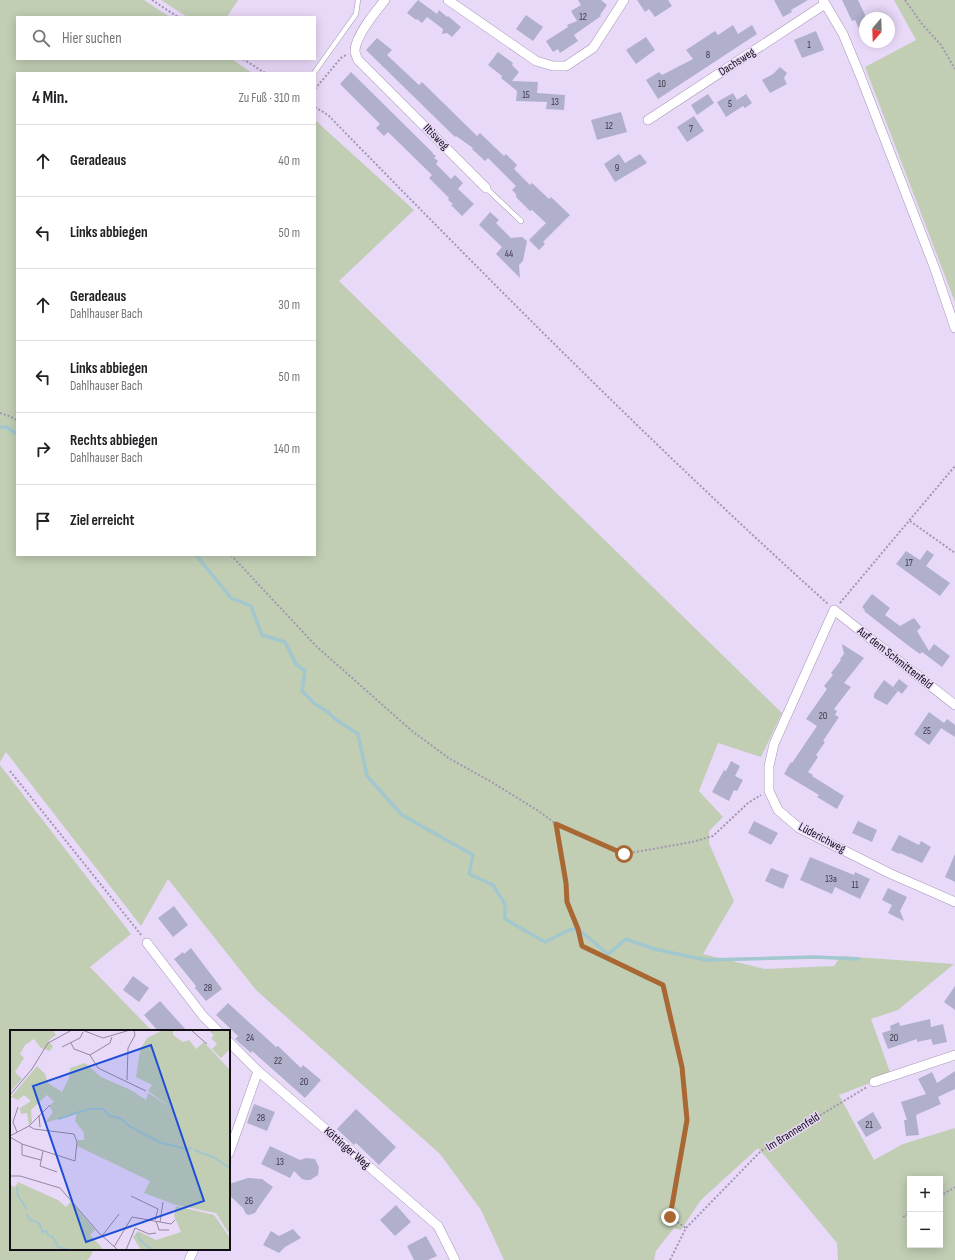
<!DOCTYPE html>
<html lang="de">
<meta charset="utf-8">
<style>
:root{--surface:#fff;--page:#f2f2f2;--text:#202124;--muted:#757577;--line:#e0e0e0}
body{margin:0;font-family:"Sofia Sans Condensed",sans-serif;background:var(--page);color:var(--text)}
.controls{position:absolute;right:12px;bottom:12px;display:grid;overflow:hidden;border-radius:0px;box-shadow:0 2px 10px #0003}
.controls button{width:36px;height:36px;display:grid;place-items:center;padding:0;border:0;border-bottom:1px solid var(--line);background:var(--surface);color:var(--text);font:20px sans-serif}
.compass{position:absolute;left:859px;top:12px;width:36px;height:36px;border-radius:50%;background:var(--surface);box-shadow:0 2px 10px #0003;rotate:199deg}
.stop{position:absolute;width:12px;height:12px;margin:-9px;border:3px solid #a96833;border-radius:50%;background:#fff}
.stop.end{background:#a96833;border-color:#fff;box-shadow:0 1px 4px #0008}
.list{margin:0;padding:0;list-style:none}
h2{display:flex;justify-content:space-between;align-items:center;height:52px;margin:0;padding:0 16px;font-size:17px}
h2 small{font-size:13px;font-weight:400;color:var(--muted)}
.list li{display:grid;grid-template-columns:26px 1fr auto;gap:12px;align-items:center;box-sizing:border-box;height:72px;padding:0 16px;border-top:1px solid var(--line)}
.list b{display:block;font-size:15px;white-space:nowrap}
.list p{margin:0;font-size:13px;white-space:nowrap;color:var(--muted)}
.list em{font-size:13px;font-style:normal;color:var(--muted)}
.icon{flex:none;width:22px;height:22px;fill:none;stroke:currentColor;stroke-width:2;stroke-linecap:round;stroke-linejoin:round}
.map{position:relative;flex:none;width:955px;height:1260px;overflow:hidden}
.search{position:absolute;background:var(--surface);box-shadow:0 2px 10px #0003;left:16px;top:16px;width:300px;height:44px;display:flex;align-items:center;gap:10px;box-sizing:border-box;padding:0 14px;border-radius:0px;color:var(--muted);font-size:15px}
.panel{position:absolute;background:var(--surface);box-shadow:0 2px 10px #0003;left:16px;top:72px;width:300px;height:484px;border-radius:0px}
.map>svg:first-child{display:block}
.green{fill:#c1ceb4;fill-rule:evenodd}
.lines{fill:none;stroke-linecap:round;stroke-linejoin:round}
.stream{stroke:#a2c7ce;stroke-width:3.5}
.building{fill:#b0b0cc}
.service-casing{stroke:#a395b2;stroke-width:5.5}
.minor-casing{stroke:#a395b2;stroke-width:10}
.path{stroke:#a397b0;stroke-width:2;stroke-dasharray:2 2;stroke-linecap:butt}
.service{stroke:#fff;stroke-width:4.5}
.minor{stroke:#fff;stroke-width:9}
.route{stroke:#a96833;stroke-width:5}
.labels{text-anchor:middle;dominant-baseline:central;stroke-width:3;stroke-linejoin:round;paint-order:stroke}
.number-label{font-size:10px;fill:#3a3645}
.street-label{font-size:12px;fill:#130d18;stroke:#e9d9f9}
.inset-river{fill:none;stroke:#a2c7ce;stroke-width:2}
.inset-road{fill:none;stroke:#93879f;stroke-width:1}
.view{fill:#1d4ed8;fill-opacity:0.15;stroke:#1d4ed8;stroke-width:2}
.inset-edge{fill:none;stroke:#130d18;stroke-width:2}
</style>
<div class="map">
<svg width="955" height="1260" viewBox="0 0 955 1260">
<rect width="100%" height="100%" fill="#e9d9f9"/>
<!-- green -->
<g class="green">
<path d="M0 0H144L170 17H17V59H232L252 73H17V555H315V120L414 210 339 281 782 713 761 757 718 743 699 791 723 817 709 831V843L734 901 703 954 765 969 834 966 841 956 954 964 898 1010 871 1019 891 1075 839 1095 874 1160 903 1144 955 1128V1260H838L837 1243 758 1148 701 1200 681 1230 674 1228 656 1251 654 1260H504L481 1210 440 1154 256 990 168 879 141 926 6 752 0 762ZM910 1179H940V1245H910Z"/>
<path d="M161 0H238L227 17H187Z"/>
<path d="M894 0H955V302L865 67 916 40Z"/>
<path d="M0 765 131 934 90 967 152 1031H11V1249H94L90 1257 87 1260H0Z"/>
</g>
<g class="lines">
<!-- stream -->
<g class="stream">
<path d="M0 427H6L17 434"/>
<path d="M196 555 231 598 251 606 262 635 285 642 296 664 305 671 302 691 315 704 328 712 335 719 358 734 367 776 402 815 473 855 469 874 493 885 505 904V919L545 942 569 930 578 929 608 954 626 939 654 949 706 960 815 957 858 959"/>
</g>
</g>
<!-- building -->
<g class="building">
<path d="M418 0 437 14 439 10 447 17 448 16 461 27 452 37 447 33 442 34 443 29 427 17 422 23 417 19 416 20 407 13Z"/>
<path d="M578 0H601L607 5 600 15 601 16 574 35 578 41 560 53 558 49 553 52 546 41 568 27 567 25 577 21 571 11 581 5Z"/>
<path d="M637 0H668L672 6 655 17 649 9 645 12Z"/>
<path d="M774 0H808L791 10 792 12 783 17Z"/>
<path d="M842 0H858L865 15V41L855 20 852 21Z"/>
<path d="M526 15 543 27 533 41 516 29Z"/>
<path d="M733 25 738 34 752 25 757 34 658 99 646 80 659 72 662 75 693 59 686 50 715 31 718 35Z"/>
<path d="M816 31 824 50 802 58 794 40Z"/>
<path d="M646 37 655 50 636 64 626 50Z"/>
<path d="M377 38 392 50 387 55 419 85 422 82 477 136 480 133 504 156 506 154 517 165 514 169 530 185 532 183 549 199 551 197 570 215 543 242 545 244 539 250 529 240 546 223 532 210 530 211 516 197V194L512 190 516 186 488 158 485 161 472 149 473 148 456 136 455 137 366 50Z"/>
<path d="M498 52 513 63 512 65 519 72 512 81 538 82 537 93 565 95 564 110 546 109 547 102 516 101 517 91 501 78 502 76 488 65Z"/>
<path d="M780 67 787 73 784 78 787 84 770 93 762 80 773 74Z"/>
<path d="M351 72 433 153H432L436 156 434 158 438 161 436 164 451 179 455 175 463 183 458 189 474 204 462 216 451 205 453 204 448 200 449 198 429 178 432 175 388 132 384 136 376 128 380 124 340 84Z"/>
<path d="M733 93 737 100 746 94 752 103 745 108 743 106 726 117 717 102Z"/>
<path d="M708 94 714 103 697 115 691 105Z"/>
<path d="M621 112 627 132 597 140 591 120Z"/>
<path d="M694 116 704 131 687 142 677 127Z"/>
<path d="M619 154 625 163 640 154 647 163 615 182 604 164Z"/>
<path d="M490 212 499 220 496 223 511 238 522 237 527 241 523 261 519 265 520 278 496 254 502 247 479 225Z"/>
<path d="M927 550 934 555 926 566 950 583 940 596 896 564 906 551 920 560Z"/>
<path d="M872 594 890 608 885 615 900 626 914 618 921 627 917 631 929 651 934 644 950 656 942 667 922 652 920 654 910 647 864 611 865 610 862 607Z"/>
<path d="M842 644 864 658 844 683 851 687 834 709 837 711 835 715 839 717 823 741 825 742 816 755 818 757 808 772 813 775 812 776 844 796 837 809 817 797 819 795 784 774 791 762 792 763 817 726 806 719 827 689 824 686 833 675 831 673 841 660 840 659 844 654Z"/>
<path d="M899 679 908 686 902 694 893 687Z"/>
<path d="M884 680 898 691 887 705 874 698V694Z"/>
<path d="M929 712 944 723 947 719 955 725V737L941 728 942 727 929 745 914 734Z"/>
<path d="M731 761 740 766 735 776 743 780 737 791 734 790 729 801 712 792 724 770 726 771Z"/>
<path d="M754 821 778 833 771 845 748 833Z"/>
<path d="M858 821 877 830 872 842 852 833Z"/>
<path d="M899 835 919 845 921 841 931 847 922 863 900 853 899 854 891 850Z"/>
<path d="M955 854V882L945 877Z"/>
<path d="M810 857 854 875 855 872 870 879 860 899 835 887 832 894 800 880Z"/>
<path d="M771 868 789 875 783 889 765 881Z"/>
<path d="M888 888 907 897 900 911 904 921 888 913 892 905 882 900Z"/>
<path d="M174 906 188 925 173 937 158 918Z"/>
<path d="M191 948 222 989 206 1001 195 988 196 986 174 959 183 952 184 954Z"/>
<path d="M133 976 149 988 139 1002 123 990Z"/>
<path d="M955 986V1010L944 1002Z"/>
<path d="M160 1001 187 1031H158L144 1015Z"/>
<path d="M228 1003 276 1047 278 1046 301 1068 303 1065 321 1080 305 1098 252 1051 251 1053 235 1039 238 1036 216 1015Z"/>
<path d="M930 1019 931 1027 943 1024 947 1042 933 1045 931 1039 917 1042V1039L888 1049 882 1033 891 1030 890 1026 899 1022 900 1026Z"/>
<path d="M955 1071V1089L938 1097 941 1104 916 1115 919 1135 906 1136 904 1120H907L901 1102 926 1094 918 1079 932 1072 937 1083Z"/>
<path d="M254 1104 275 1112 267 1131 247 1123Z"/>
<path d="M356 1109 396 1147 379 1165 356 1143 354 1145 337 1129Z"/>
<path d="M873 1112 882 1128 866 1137 857 1122Z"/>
<path d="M270 1146 300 1160 306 1158 315 1159 319 1167 318 1175 310 1180H306L302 1179 294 1171 290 1178 261 1164Z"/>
<path d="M248 1178 262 1179 273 1187 258 1208 255 1213 249 1215 246 1214 243 1208 229 1195V1184Z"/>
<path d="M396 1205 411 1222 395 1236 380 1220Z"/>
<path d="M293 1229 301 1238 285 1247 279 1253 263 1245 271 1231 279 1236Z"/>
<path d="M426 1236 437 1256 428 1260H414L407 1246Z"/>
</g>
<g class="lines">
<defs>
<g id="service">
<path d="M314 73 356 14 358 0"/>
<path d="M486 188 521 221"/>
</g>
<g id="minor">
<path d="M385 0C376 11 355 36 355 51 355 54 357 57 358 60L486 188"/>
<path d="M448 0 536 61 553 66H566L593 48 624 0"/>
<path d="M823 0 843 34 860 75 935 269 955 328"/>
<path d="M648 120 825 4"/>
<path d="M955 705 834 610 774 744 769 766V791L778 810 799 828 891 874 955 902"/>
<path d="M147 943 203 1016 218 1031"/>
<path d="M229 1042 258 1071 438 1226 455 1260"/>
<path d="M874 1082 955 1055"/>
<path d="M229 1153 258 1071"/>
<path d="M189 1260 194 1249"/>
</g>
</defs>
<!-- service casing -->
<use href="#service" class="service-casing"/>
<!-- minor casing -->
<use href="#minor" class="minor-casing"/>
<!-- path -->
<g class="path">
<path d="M152 0 178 17"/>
<path d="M905 0 922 24 941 45 955 69"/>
<path d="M243 59 265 73"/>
<path d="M315 89 341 58 346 55"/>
<path d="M315 107 328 115C491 282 655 448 828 604"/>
<path d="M0 413 9 416 17 420"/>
<path d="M910 521 955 553"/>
<path d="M231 555 316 646 412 731 450 759 490 781 540 812 556 824 624 854 692 842 713 836 748 803 761 795"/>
<path d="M840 603 955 466"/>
<path d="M10 771 142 936"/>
<path d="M556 824 566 883 567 902 578 929 582 946 663 985 682 1067 687 1120 670 1217 686 1228"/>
<path d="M940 1196 955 1187"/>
<path d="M903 1217 910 1213"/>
<path d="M670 1260 686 1228 761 1151 867 1087"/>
</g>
<!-- service -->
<use href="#service" class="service"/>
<!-- minor -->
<use href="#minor" class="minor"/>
</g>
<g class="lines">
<!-- route -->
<path class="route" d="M624 854 556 824 566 883 567 902 578 929 582 946 663 985 682 1067 687 1120 670 1217"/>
</g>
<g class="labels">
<!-- number labels -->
<g class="number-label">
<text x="583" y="17">12</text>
<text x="809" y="45">1</text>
<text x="708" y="55">8</text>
<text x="662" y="84">10</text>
<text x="526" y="95">15</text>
<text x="555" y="102">13</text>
<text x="730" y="104">5</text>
<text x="609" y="126">12</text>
<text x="691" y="129">7</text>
<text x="617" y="168">9</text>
<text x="509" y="254">44</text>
<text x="909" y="563">17</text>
<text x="823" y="716">20</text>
<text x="927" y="731">25</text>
<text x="831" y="879">13a</text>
<text x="855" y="885">11</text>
<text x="208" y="988">28</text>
<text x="250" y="1038">24</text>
<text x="894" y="1038">20</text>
<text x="278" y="1061">22</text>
<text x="304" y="1082">20</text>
<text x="261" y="1118">28</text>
<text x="869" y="1125">21</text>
<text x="280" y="1162">13</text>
<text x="249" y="1201">26</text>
</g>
<!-- street labels -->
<g class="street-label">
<text transform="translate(737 62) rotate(-33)">Dachsweg</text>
<text transform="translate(436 137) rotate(45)">Iltisweg</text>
<text transform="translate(895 658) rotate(38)">Auf dem Schmittenfeld</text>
<text transform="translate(822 838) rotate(28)">Lüderichweg</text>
<text transform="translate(793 1132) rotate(-32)">Im Brannenfeld</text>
<text transform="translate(347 1148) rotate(41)">Köttinger Weg</text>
</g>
</g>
<!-- overview -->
<g transform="translate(10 1030)">
<rect width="220" height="220" fill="#e9d9f9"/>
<path d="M0 0H43L46 5 38 11 43 16 40 21 31 18 24 9 15 15 10 24 14 28 5 42 12 49 0 62ZM153 0H163V5L173 12 179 10 186 19 194 12 220 40V205L206 183 166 175 134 163 140 151 67 116 68 110H74V103L65 91 67 83 35 93 43 82 39 76 44 72 37 65 21 80 22 92 19 95 17 83 11 84 10 78 21 71 14 65 8 70 1 67 27 36 35 44 38 53 52 62 59 48 60 38 75 33 91 47 121 60 136 70 138 63 162 78 138 61 142 55 126 47 130 20 137 8ZM198 0H220V19L211 28 202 19 207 14 201 8 204 5ZM8 152 48 170 56 177 61 171 85 200 80 205 94 220H0V155L5 157ZM166 176 204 185 220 208V220H131L123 207 128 201 146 210 171 202 164 186Z" fill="#c1ceb4"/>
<path class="inset-river" d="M48 89 79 79H93L100 86 110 88 119 96 149 112 176 119 182 118M184 120 203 127 220 138M7 157 8 166 17 179M17 184 19 189 29 193 33 202 36 201 38 205 43 207 48 217 60 220M127 203 130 210 142 220"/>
<path class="inset-road" d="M72 0 93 8 120 0M181 0 197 14M61 13 64 19 80 25 100 13 102 7M52 17 70 8 73 2M80 25 88 38 136 61M117 50 118 18 125 5 124 0M0 65 22 39 38 13 62 0M29 85 30 97M7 102 3 92 8 77M0 106 19 96 40 75M0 107 12 114 65 131 67 112 64 104 24 99 19 96M12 114V125L31 130M33 121 30 136 47 142M0 146H10L50 158 89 203 108 220M121 166 148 179 145 190M153 172 150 192 161 194 165 190M146 191 149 200H159M92 206 109 184M104 217 122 187 150 192M116 220 125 198 139 204 146 203"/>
<path class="view" d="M141 15 194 171 76 212 23 56Z"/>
<rect width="220" height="220" class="inset-edge"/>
</g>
</svg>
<div class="controls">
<button>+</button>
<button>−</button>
</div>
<svg class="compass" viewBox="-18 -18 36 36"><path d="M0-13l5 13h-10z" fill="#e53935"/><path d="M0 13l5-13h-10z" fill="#757577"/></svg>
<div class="stop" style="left:624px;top:854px"></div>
<div class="stop end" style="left:670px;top:1217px"></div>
<div class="search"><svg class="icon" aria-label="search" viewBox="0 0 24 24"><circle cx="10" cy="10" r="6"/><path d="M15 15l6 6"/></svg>Hier suchen</div>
<section class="panel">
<h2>4 Min.<small>Zu Fuß · 310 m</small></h2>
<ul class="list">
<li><svg class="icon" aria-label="ahead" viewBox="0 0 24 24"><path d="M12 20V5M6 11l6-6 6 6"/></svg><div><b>Geradeaus</b></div><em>40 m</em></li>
<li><svg class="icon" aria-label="left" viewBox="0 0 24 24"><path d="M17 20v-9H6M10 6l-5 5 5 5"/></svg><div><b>Links abbiegen</b></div><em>50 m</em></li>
<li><svg class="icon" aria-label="ahead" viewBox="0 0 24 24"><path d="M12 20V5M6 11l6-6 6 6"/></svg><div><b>Geradeaus</b><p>Dahlhauser Bach</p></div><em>30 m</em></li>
<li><svg class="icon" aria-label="left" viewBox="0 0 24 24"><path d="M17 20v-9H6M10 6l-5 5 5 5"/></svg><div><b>Links abbiegen</b><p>Dahlhauser Bach</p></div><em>50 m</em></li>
<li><svg class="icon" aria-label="right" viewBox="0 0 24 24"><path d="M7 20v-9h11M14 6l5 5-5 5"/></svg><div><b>Rechts abbiegen</b><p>Dahlhauser Bach</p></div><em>140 m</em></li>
<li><svg class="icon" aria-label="arrive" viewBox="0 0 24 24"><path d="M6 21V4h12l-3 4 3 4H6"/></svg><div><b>Ziel erreicht</b></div></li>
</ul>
</section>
</div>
